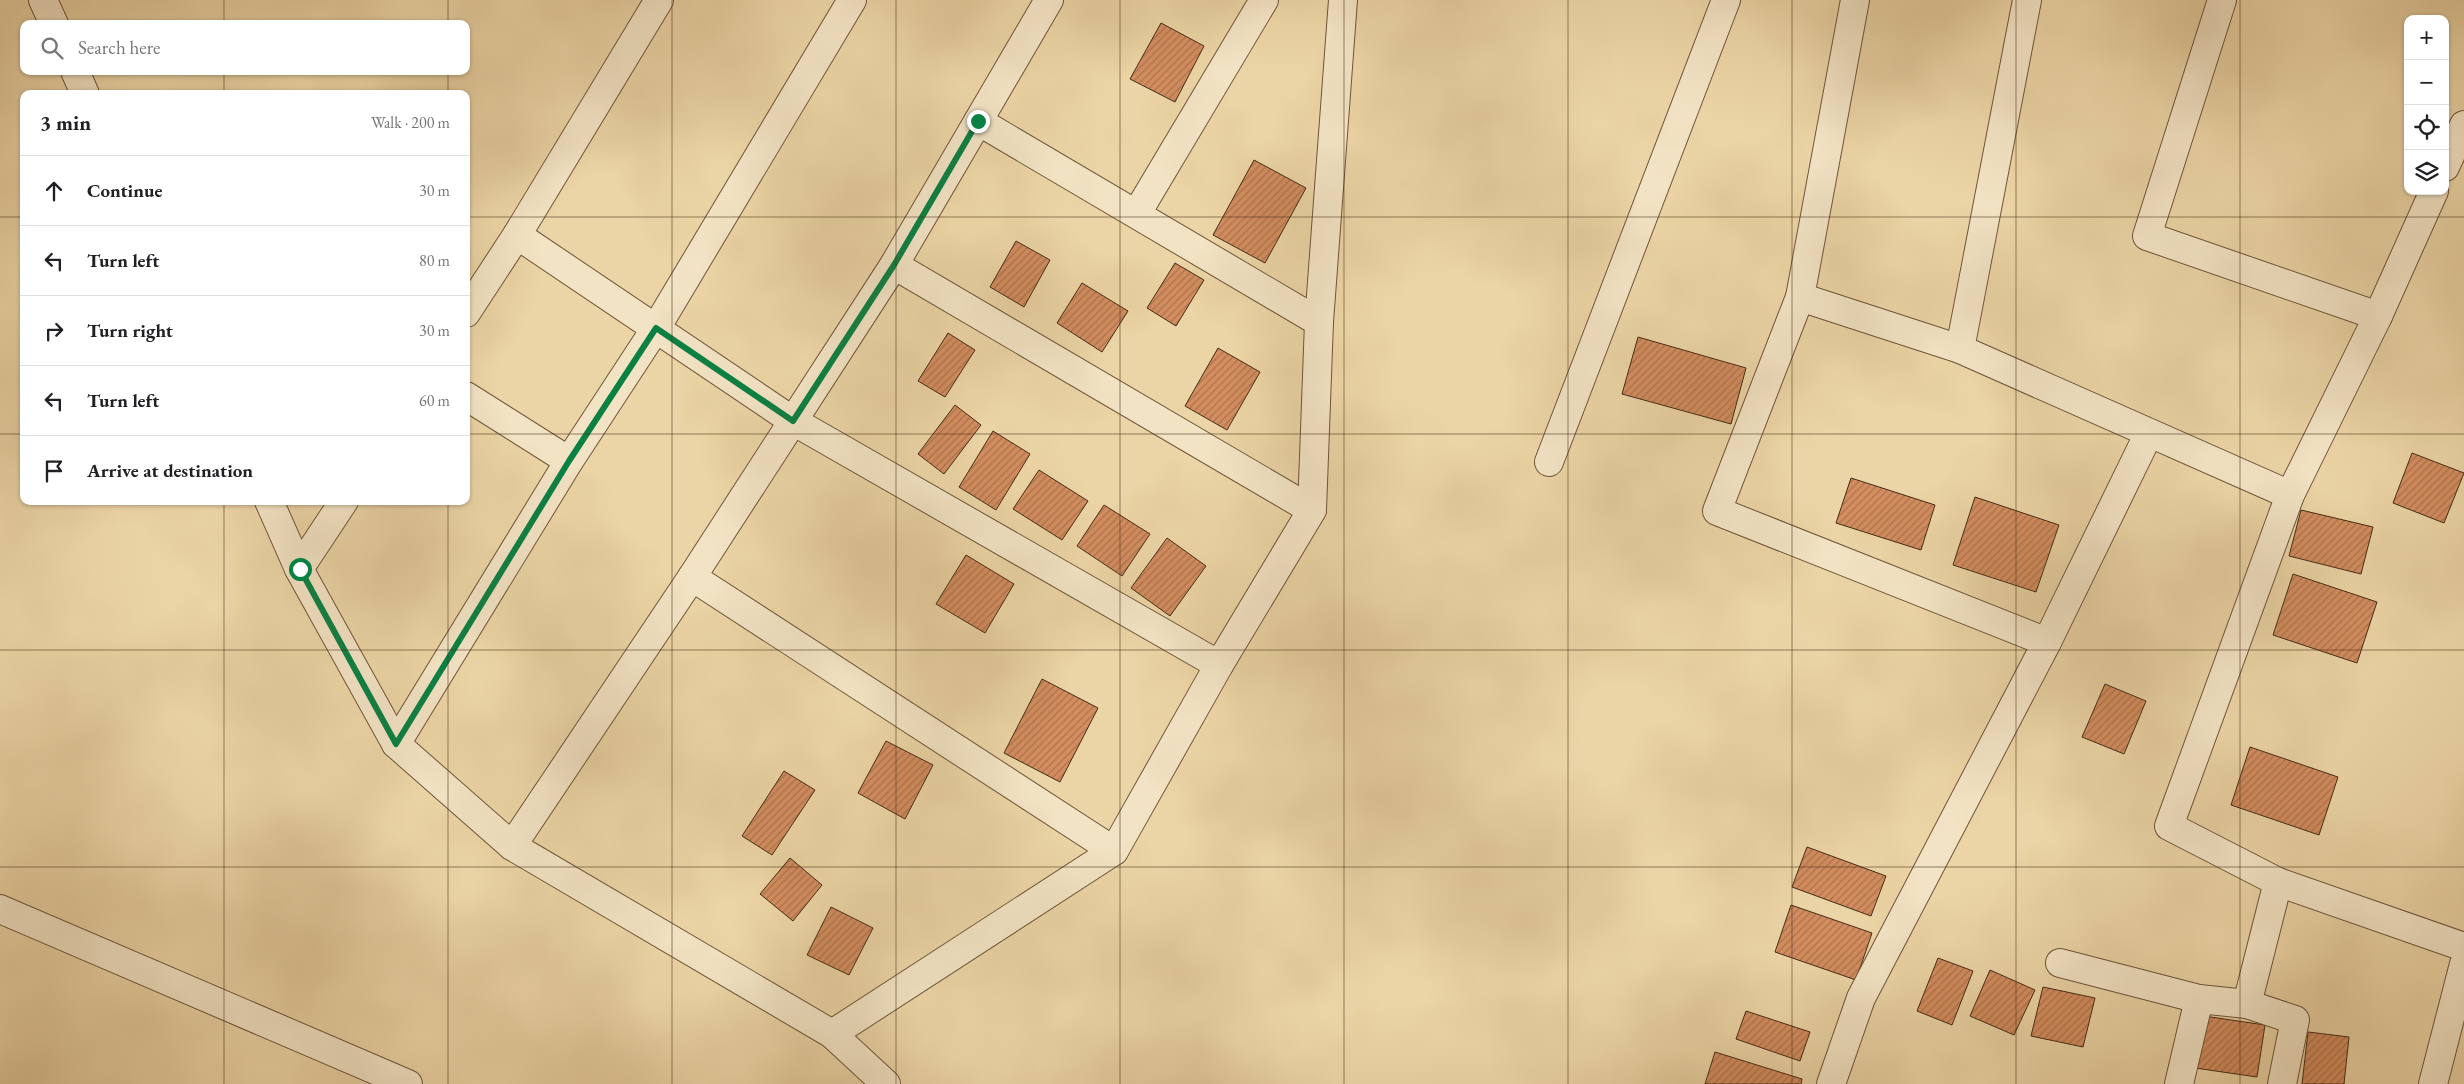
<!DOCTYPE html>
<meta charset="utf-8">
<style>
:root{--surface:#fff;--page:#f2f2f2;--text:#202124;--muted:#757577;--line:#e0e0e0}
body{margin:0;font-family:"EB Garamond",serif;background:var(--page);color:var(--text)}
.controls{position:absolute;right:15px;top:15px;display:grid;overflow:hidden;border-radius:10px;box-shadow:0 1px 4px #0004}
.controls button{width:45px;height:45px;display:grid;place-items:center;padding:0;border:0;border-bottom:1px solid var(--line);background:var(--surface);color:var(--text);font:25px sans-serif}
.stop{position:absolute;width:15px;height:15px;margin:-11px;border:4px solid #0b8043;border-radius:50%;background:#fff}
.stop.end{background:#0b8043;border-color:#fff;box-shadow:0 1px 5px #0008}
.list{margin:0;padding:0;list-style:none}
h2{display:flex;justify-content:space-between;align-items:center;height:65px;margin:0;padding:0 20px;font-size:21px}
h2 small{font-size:16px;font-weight:400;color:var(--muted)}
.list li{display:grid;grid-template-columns:32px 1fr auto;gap:15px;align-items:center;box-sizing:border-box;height:70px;padding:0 20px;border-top:1px solid var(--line)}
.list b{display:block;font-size:19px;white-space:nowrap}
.list em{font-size:16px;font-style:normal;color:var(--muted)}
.icon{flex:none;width:28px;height:28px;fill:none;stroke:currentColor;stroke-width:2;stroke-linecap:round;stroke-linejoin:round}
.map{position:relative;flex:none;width:2464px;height:1084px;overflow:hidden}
.search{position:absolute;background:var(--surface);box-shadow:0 1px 4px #0004;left:20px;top:20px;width:450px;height:55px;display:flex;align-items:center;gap:12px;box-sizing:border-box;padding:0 18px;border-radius:10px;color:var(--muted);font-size:19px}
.panel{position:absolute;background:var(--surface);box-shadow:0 1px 4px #0004;left:20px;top:90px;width:450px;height:415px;border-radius:10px}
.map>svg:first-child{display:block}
.building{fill:url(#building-hatch);stroke:#452b17}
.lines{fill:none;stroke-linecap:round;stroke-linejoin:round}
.minor-casing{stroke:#6e553a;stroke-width:30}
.tertiary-casing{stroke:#6e553a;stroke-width:30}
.minor{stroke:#f2e3c4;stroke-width:28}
.tertiary{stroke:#f2e3c4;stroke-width:28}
.route{stroke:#0b8043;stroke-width:6}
.grid{fill:none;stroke:#452b17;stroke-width:1;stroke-opacity:0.55}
</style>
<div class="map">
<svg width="2464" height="1084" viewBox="0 0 2464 1084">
<defs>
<pattern id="building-hatch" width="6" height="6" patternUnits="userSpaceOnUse" patternTransform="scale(1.25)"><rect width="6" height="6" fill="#d38d5f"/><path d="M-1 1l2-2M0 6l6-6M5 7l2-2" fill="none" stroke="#ad734d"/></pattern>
</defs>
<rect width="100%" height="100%" fill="#ebd4a5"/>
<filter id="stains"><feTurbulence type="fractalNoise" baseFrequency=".004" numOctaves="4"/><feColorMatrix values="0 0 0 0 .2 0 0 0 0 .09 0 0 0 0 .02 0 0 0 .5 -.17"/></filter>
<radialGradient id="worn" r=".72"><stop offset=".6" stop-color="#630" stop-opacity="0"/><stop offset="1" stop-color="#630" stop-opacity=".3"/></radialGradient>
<!-- building -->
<g class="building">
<path d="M1161 23 1204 46 1175 102 1130 79Z"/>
<path d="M1254 160 1306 188 1265 263 1213 235Z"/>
<path d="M1016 241 1050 260 1024 307 990 287Z"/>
<path d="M1175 263 1204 280 1176 326 1147 308Z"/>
<path d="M1082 283 1128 311 1102 352 1057 323Z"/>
<path d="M948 333 975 350 945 397 918 381Z"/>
<path d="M1638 337 1746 368 1731 424 1622 394Z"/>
<path d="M1218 348 1260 372 1227 430 1185 406Z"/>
<path d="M955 405 981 425 944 474 918 454Z"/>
<path d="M993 431 1030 454 996 510 959 487Z"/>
<path d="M2412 453 2464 473 2444 523 2393 503Z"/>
<path d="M1039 470 1088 501 1062 540 1013 509Z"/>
<path d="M1851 478 1935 505 1921 550 1836 523Z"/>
<path d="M1975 497 2059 525 2036 592 1953 565Z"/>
<path d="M1104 505 1150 534 1122 576 1077 546Z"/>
<path d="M2301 510 2373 527 2361 574 2289 556Z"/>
<path d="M1167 538 1206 566 1170 616 1131 588Z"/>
<path d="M966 555 1014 584 985 633 936 604Z"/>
<path d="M2293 574 2377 602 2357 663 2273 635Z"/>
<path d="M1042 679 1098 708 1060 782 1004 753Z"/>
<path d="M2105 684 2146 701 2124 754 2082 737Z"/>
<path d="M886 741 933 765 905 819 858 793Z"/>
<path d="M2250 747 2338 777 2319 835 2231 805Z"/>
<path d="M784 771 815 790 772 855 742 836Z"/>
<path d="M1807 847 1886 876 1871 916 1792 887Z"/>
<path d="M790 858 822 885 793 921 760 894Z"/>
<path d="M1791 905 1872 933 1856 980 1775 952Z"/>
<path d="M831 907 873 928 849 975 807 955Z"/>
<path d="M1938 958 1973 971 1952 1025 1917 1011Z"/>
<path d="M1990 970 2035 990 2014 1035 1970 1016Z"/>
<path d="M2043 987 2095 998 2083 1047 2031 1036Z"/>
<path d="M1746 1011 1810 1032 1800 1061 1736 1039Z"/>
<path d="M2204 1016 2265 1025 2257 1077 2195 1068Z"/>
<path d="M2308 1032 2349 1037 2344 1084H2302Z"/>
<path d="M1715 1052 1802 1079 1801 1084H1705Z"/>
</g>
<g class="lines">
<defs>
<g id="minor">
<path d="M1855 0 1800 297 1717 511 2047 642"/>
<path d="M2222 0 2147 236 2378 316"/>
<path d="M978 121 1319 322"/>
<path d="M2445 167 2464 125"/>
<path d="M2434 191 2378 316 2290 495 2169 826 2278 882 2464 947"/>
<path d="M1137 213 1264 0"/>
<path d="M517 235 793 421 1219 665"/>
<path d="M894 265 1312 510"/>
<path d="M1800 297 1960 349 2290 495"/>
<path d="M466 313 517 235 659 0"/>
<path d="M1960 349 2027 0"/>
<path d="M466 396 569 461"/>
<path d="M1549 462 1726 0"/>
<path d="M299 569 344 501"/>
<path d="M692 577 1114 851"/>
<path d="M396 744 569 461 656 328 852 0"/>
<path d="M512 846 692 577 894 265 1049 0"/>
<path d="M0 909 408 1084"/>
<path d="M2060 963 2199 999 2247 1004 2295 1020 2282 1084"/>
<path d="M2247 1004 2278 882"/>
<path d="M832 1034 1114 851 1219 665 1312 510 1319 322 1343 0"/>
<path d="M1831 1084 1861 998 2047 642 2149 433"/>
<path d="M2179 1084 2199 999"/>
<path d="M2433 1084 2464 964"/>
</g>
<g id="tertiary">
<path d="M43 0 54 24"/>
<path d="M75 71 85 94"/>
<path d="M269 501 299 569 396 744 512 846 832 1034 886 1084"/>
</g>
</defs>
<!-- minor casing -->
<use href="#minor" class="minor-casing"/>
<!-- tertiary casing -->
<use href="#tertiary" class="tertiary-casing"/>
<!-- minor -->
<use href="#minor" class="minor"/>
<!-- tertiary -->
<use href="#tertiary" class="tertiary"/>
</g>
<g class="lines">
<!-- route -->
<path class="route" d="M300 569 396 744 569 461 656 328 793 421 894 265 978 121"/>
</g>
<!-- grid -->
<path class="grid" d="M224 0V24M448 0V24M672 0V1084M896 0V1084M1120 0V1084M1344 0V1084M1568 0V1084M1792 0V1084M2016 0V1084M2240 0V1084M224 71V94M448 71V94M0 217H24M466 217H2464M0 434H24M466 434H2464M224 501V1084M448 501V1084M0 650H2464M0 867H2464"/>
<rect width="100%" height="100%" filter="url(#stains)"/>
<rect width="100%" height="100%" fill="url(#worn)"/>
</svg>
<div class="controls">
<button>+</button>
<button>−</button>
<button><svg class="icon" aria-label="locate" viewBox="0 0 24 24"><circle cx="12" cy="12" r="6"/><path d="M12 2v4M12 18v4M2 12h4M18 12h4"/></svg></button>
<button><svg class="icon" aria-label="layers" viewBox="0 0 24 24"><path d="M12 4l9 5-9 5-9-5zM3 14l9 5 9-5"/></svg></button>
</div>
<div class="stop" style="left:300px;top:569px"></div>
<div class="stop end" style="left:978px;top:121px"></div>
<div class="search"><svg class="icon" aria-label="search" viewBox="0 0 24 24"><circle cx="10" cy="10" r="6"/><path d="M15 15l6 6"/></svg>Search here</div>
<section class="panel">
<h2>3 min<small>Walk · 200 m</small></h2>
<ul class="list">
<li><svg class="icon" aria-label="ahead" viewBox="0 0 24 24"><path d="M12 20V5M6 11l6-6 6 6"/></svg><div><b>Continue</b></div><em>30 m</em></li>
<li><svg class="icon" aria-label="left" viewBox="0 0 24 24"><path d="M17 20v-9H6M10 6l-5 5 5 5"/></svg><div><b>Turn left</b></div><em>80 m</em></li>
<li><svg class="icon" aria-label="right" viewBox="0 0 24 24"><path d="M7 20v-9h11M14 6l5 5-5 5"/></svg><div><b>Turn right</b></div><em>30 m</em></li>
<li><svg class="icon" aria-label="left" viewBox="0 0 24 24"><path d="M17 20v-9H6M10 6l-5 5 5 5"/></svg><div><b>Turn left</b></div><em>60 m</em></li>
<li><svg class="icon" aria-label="arrive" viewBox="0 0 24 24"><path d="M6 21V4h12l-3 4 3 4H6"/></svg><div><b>Arrive at destination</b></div></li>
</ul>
</section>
</div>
